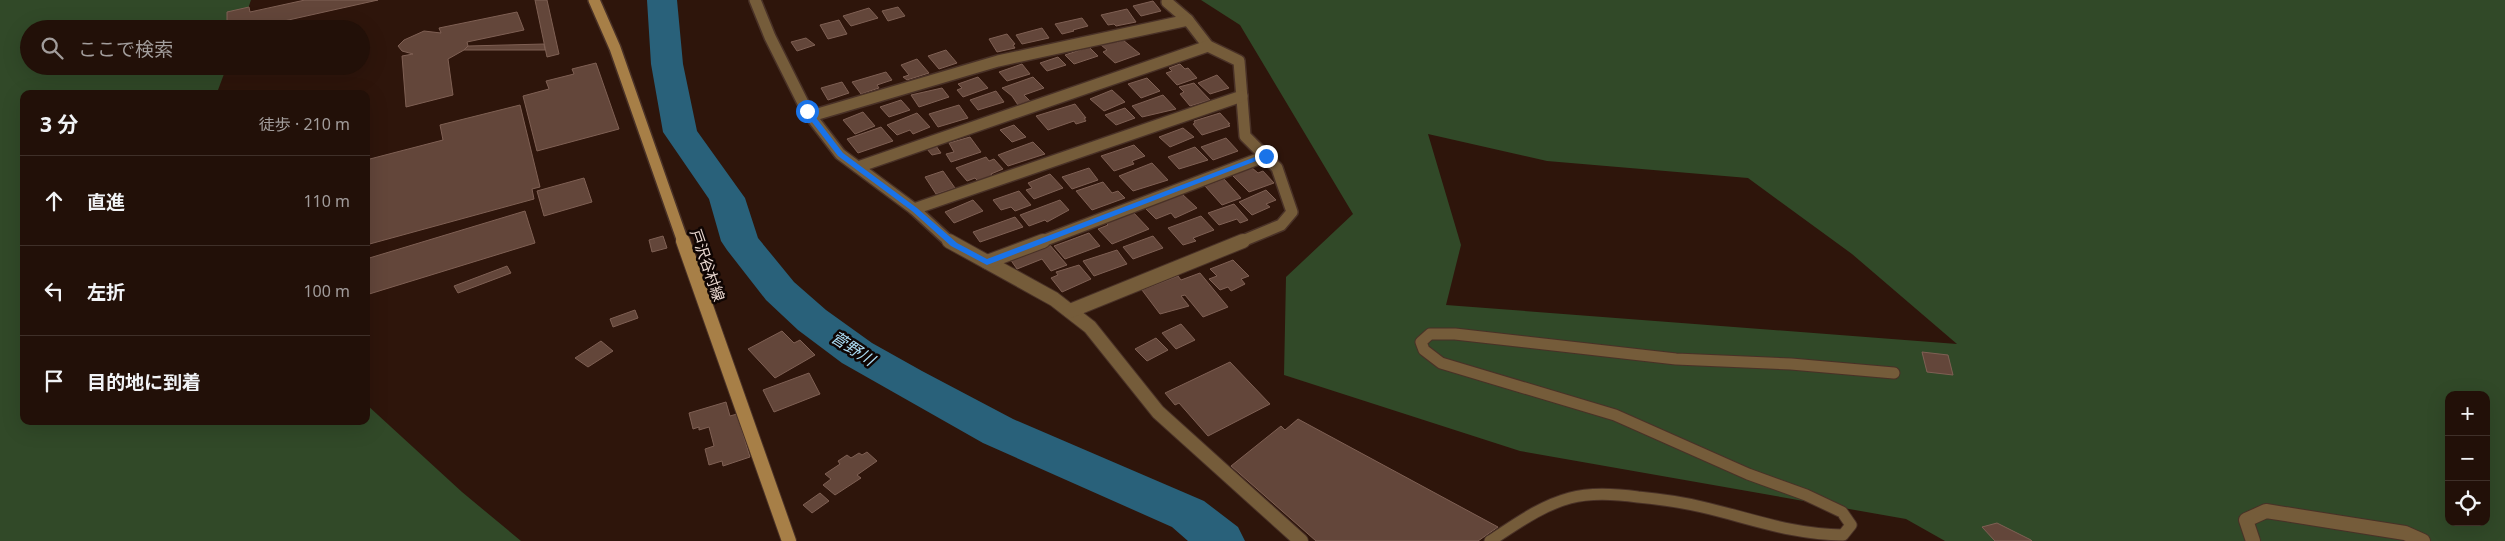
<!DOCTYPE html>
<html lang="ja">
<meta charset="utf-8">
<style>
:root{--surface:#221008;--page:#2a1912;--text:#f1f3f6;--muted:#a29d9c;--line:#3f3029}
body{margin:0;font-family:"Noto Sans","Noto Sans JP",sans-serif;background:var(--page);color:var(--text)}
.controls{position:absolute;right:15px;bottom:15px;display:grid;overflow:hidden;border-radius:10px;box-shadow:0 5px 20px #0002}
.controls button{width:45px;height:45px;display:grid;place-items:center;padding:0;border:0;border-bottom:1px solid var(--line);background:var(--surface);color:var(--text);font:25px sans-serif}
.stop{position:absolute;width:15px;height:15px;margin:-11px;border:4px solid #1a73e8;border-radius:50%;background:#fff}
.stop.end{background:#1a73e8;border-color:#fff;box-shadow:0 1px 5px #0008}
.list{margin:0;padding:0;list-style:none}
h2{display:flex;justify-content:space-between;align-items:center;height:65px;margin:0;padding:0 20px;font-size:21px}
h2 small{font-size:16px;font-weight:400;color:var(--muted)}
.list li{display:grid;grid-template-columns:32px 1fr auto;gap:15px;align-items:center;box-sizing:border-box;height:90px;padding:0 20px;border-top:1px solid var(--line)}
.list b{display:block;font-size:19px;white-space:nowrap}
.list em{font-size:16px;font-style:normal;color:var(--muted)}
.icon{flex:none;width:28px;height:28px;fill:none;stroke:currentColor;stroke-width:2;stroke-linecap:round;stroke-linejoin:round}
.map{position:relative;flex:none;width:2505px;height:541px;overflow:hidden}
.search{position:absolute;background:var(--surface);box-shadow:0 5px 20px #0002;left:20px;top:20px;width:350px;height:55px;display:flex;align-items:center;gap:12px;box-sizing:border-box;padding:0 18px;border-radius:28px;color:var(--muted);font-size:19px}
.panel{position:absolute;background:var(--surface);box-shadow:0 5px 20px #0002;left:20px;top:90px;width:350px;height:335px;border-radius:10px}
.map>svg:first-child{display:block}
.green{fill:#314928;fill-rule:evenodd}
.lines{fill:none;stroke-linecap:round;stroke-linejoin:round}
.river{fill:#29617a;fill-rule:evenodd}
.building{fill:#63463a;stroke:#7f6054}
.lane-casing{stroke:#493127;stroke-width:13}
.street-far1-casing{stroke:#493127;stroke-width:14}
.street-casing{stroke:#493127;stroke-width:16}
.secondary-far1-casing{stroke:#493127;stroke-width:14}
.secondary-casing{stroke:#493127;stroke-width:16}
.lane{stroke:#755c3a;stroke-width:11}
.street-far1{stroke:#755c3a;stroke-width:11}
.street{stroke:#755c3a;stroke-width:14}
.secondary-far1{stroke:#a77f47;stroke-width:11}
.secondary{stroke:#a77f47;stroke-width:14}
.route{fill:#1a73e8}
.labels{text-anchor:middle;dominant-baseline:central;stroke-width:5;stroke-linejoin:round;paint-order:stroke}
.street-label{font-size:15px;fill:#ecdad3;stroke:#0f0503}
.water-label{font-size:16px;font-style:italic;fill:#acddf5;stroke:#0f0503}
</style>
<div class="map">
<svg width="2505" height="541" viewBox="0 0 2505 541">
<rect width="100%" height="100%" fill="#2e150b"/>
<!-- green -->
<g class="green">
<path d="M0 0H251L241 29H29V66H227L218 90 214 94H24V421H366V404L462 492 521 541H0Z"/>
<path d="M1201 0H2505V541H1945L1906 519 1520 451 1284 375 1286 277 1353 214 1240 25ZM1428 134 1547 161 1748 178 1852 254 1957 344 1446 305 1461 245ZM2449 395H2486V522H2449Z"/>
</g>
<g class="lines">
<!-- river -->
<path class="river" d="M647 0H677L683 64 697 131 745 198 758 238 794 282 826 310 872 343 922 371 1013 419 1204 501 1238 527 1245 541H1188L1172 527 983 443 842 363 798 330 766 300 727 250 721 241 709 199 663 132 651 64Z"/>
</g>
<!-- building -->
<g class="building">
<path d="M305 0H378L257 27 256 21 227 28V12L249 7 250 12Z"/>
<path d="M535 0H547L559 54 547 57Z"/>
<path d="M1153 1 1161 11 1141 16 1133 6Z"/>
<path d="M898 7 905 16 888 21 882 11Z"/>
<path d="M869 8 878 18 851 26 843 16Z"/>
<path d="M1127 9 1136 22 1116 26 1114 24 1108 25 1101 15Z"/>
<path d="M517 12 524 30 467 42 468 46 464 50 448 59 453 95 406 107 402 56 413 54 402 51 398 46 404 40 424 31 441 33 439 28Z"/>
<path d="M1082 18 1088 26 1073 30 1074 31 1062 34 1055 24Z"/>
<path d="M839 20 847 34 828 39 820 25Z"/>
<path d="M1042 28 1049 38 1022 44 1016 35Z"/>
<path d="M1007 34 1015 44 1013 45 1015 48 997 52 989 39Z"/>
<path d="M806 38 815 45 797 51 791 42Z"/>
<path d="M1115 40 1117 42 1123 40 1140 54 1115 63 1103 52 1107 50 1101 45Z"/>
<path d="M544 44 545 50H464L468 46Z"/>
<path d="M1089 47 1098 56 1074 64 1065 55Z"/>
<path d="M946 50 957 63 939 69 928 56Z"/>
<path d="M1058 57 1066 65 1047 71 1040 63Z"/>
<path d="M917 59 929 73 907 80 903 77 909 75 901 65Z"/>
<path d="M596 63 619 129 537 151 523 96 549 89 546 81 574 74 572 69Z"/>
<path d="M1022 64 1030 74 1007 81 999 72Z"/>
<path d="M1180 64 1185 69 1188 68 1197 78 1177 85 1166 73 1172 71 1169 68Z"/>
<path d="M886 72 892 80 877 85 879 88 861 94 852 82Z"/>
<path d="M1217 75 1229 88 1210 94 1198 83Z"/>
<path d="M978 77 988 88 963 97 957 90 962 88 958 84Z"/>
<path d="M1033 77 1044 88 1024 95 1030 101 1018 105 1012 96 1002 88Z"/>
<path d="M1147 78 1160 91 1141 98 1128 84Z"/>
<path d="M842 82 849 93 828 100 821 88Z"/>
<path d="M1194 83 1210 100 1190 106 1180 94 1184 92 1179 87Z"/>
<path d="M942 88 949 97 919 107 911 95Z"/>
<path d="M1112 90 1125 102 1104 111 1090 99Z"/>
<path d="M996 91 1004 102 978 110 970 100Z"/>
<path d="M1163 95 1176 109 1142 117 1132 106Z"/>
<path d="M901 100 910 110 889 117 880 107Z"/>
<path d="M1075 104 1086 118H1084L1086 121 1076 124 1074 121 1048 130 1036 116Z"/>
<path d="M520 105 540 187 532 189 534 199 366 245V160L443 140 440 125Z"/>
<path d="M959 105 968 118 938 127 929 114Z"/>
<path d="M1125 108 1135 118 1116 125 1105 115Z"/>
<path d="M863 112 875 126 855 134 843 120Z"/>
<path d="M917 113 930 127 913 134 910 130 897 135 887 125Z"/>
<path d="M1220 113 1230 124H1228L1230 126 1202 135 1193 124 1195 123 1194 121Z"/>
<path d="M1014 125 1026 137 1012 142 1000 130Z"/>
<path d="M881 127 893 141 858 153 847 139Z"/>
<path d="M1183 128 1194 137 1170 147 1159 137Z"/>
<path d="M970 137 981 152 951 162 946 154 954 152 949 143Z"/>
<path d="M1226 138 1238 151 1213 160 1201 147Z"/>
<path d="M1033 142 1045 154 1008 166 998 155Z"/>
<path d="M1134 145 1145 156 1132 161 1134 164 1114 171 1101 156Z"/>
<path d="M936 146 941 153 932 155 927 149Z"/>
<path d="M1195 147 1208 160 1179 169 1168 157Z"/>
<path d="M986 157 989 161 994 159 1003 169 991 174 993 177 979 182 975 178 967 181 956 168Z"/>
<path d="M1152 163 1168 180 1133 191 1119 176Z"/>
<path d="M1251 167 1258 173 1263 171 1274 183 1249 192 1231 174Z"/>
<path d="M1089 168 1098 180 1072 189 1062 177Z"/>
<path d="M943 171 955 188 936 194 925 177Z"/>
<path d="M1050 174 1063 188 1034 199 1026 190 1032 188 1028 183Z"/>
<path d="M584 178 592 202 544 216 537 191Z"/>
<path d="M1224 179 1241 198 1222 205 1205 186Z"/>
<path d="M1103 182 1112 193 1118 191 1125 198 1092 210 1076 191Z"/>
<path d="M1266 190 1276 200 1266 204 1270 207 1252 215 1239 202Z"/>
<path d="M1019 191 1031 205 1015 211 1011 207 1001 210 993 200Z"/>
<path d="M1181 193 1197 208 1175 218 1171 213 1156 219 1145 208Z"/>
<path d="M973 200 983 211 954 223 945 212Z"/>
<path d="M1060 200 1069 210 1047 222 1045 220 1029 226 1020 215Z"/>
<path d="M1234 204 1248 220 1240 223 1237 219 1219 225 1208 213Z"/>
<path d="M525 211 535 243 366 295V259Z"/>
<path d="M1132 211 1149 229 1112 244 1098 229 1108 225 1105 222Z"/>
<path d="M1201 216 1214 230 1193 238 1196 241 1183 245 1168 228Z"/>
<path d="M1015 217 1023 227 980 242 973 232Z"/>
<path d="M1089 233 1100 246 1065 259 1054 246Z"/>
<path d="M663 236 667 248 652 252 649 240Z"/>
<path d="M1153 236 1163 248 1133 259 1123 247Z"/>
<path d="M1049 244 1067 265 1051 271 1042 259 1017 269 1010 259Z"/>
<path d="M1117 250 1127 264 1094 276 1083 261Z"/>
<path d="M1233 260 1249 276 1241 279 1245 284 1231 291 1228 287 1220 290 1209 279 1217 276 1210 269Z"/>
<path d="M1079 265 1091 279 1062 292 1051 278 1058 275 1056 272Z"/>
<path d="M507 266 511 273 458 293 454 286Z"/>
<path d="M1200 273 1228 307 1203 317 1185 295 1181 296 1189 306 1160 314 1142 290 1178 276 1181 280Z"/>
<path d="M635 310 638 318 613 327 610 319Z"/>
<path d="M1181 324 1195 340 1176 349 1162 333Z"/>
<path d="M782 331 794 343 800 340 815 355 775 378 748 349Z"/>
<path d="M1156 338 1168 350 1147 361 1135 349Z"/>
<path d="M601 341 613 351 588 367 575 358Z"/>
<path d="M1922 352 1948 355 1953 375 1927 372Z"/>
<path d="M1230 362 1270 404 1208 436 1179 403 1175 405 1165 393Z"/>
<path d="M809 373 820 394 774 412 763 390Z"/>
<path d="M726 402 730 416 737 414 750 457 723 466 722 461 709 465 705 449 714 446 709 427 699 430V427L693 429 689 413Z"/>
<path d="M1298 419 1498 527 1478 541H1316L1231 466 1281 426 1285 430Z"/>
<path d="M867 452 877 461 857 475 861 478 835 495 823 485 831 479 825 474 840 464 838 461 847 455 851 458 859 453 862 455Z"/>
<path d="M820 493 829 501 812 513 803 505Z"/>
<path d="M1997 523 2031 540 2032 541H1995L1982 527Z"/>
</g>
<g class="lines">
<defs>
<path id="lane" d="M1490 541C1515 525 1540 506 1570 498 1592 492 1616 494 1638 497 1659 499 1681 502 1702 507 1750 518 1793 535 1843 535L1851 525 1842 512 1806 495 1748 474 1615 415 1441 363 1424 350 1421 342 1430 334H1455L1676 359 1791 364 1894 373"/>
<g id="street-far1">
<path d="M755 0 770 37 807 111 840 154 914 209 950 242"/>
<path d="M1167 2 1188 20 1208 46 1239 61 1245 136 1277 168 1292 212 1281 225 1240 242"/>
<path d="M811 116 998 61 1188 20"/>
<path d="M858 167 1208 46"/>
<path d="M914 209 1242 96"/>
<path d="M1040 242 1266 156"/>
</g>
<g id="street">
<path d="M949 241 1054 299 1090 327 1158 412 1301 541"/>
<path d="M987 262 1043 241"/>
<path d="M1070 311 1243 241"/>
<path d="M2253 541 2246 520 2266 511 2405 533 2423 541"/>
</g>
<path id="secondary-far1" d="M594 0 615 48 683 242"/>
<path id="secondary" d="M683 241 789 541"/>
</defs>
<!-- lane casing -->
<use href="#lane" class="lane-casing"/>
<!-- street-far1 casing -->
<use href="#street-far1" class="street-far1-casing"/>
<!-- street casing -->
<use href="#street" class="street-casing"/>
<!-- secondary-far1 casing -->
<use href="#secondary-far1" class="secondary-far1-casing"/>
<!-- secondary casing -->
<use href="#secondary" class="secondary-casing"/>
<!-- lane -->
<use href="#lane" class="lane"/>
<!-- street-far1 -->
<use href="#street-far1" class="street-far1"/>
<!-- street -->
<use href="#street" class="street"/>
<!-- secondary-far1 -->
<use href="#secondary-far1" class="secondary-far1"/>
<!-- secondary -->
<use href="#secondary" class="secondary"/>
</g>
<!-- route -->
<path class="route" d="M805 110H810L843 153 917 208 957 243 987 259 1263 154 1269 156 987 265 951 246 912 211 838 156 805 113Z"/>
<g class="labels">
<!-- street labels -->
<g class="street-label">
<text transform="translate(708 265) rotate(71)">戸沢谷村線</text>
</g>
<!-- water labels -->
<g class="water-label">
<text transform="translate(853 348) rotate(33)">菅野川</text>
</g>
</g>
</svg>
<div class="controls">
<button>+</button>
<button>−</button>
<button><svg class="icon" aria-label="locate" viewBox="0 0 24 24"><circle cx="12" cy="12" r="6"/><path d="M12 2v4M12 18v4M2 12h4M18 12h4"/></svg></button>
</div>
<div class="stop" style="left:807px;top:111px"></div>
<div class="stop end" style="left:1266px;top:156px"></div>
<div class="search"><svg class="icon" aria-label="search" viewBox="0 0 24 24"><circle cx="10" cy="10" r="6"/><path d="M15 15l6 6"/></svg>ここで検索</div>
<section class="panel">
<h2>3 分<small>徒歩 · 210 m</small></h2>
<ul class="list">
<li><svg class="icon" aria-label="ahead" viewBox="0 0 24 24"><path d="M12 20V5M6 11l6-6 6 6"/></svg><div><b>直進</b></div><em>110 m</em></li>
<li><svg class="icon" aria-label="left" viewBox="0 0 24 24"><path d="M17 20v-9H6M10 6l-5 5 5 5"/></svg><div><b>左折</b></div><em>100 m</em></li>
<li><svg class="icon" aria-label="arrive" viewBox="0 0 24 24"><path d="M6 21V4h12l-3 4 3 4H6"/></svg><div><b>目的地に到着</b></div></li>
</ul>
</section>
</div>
